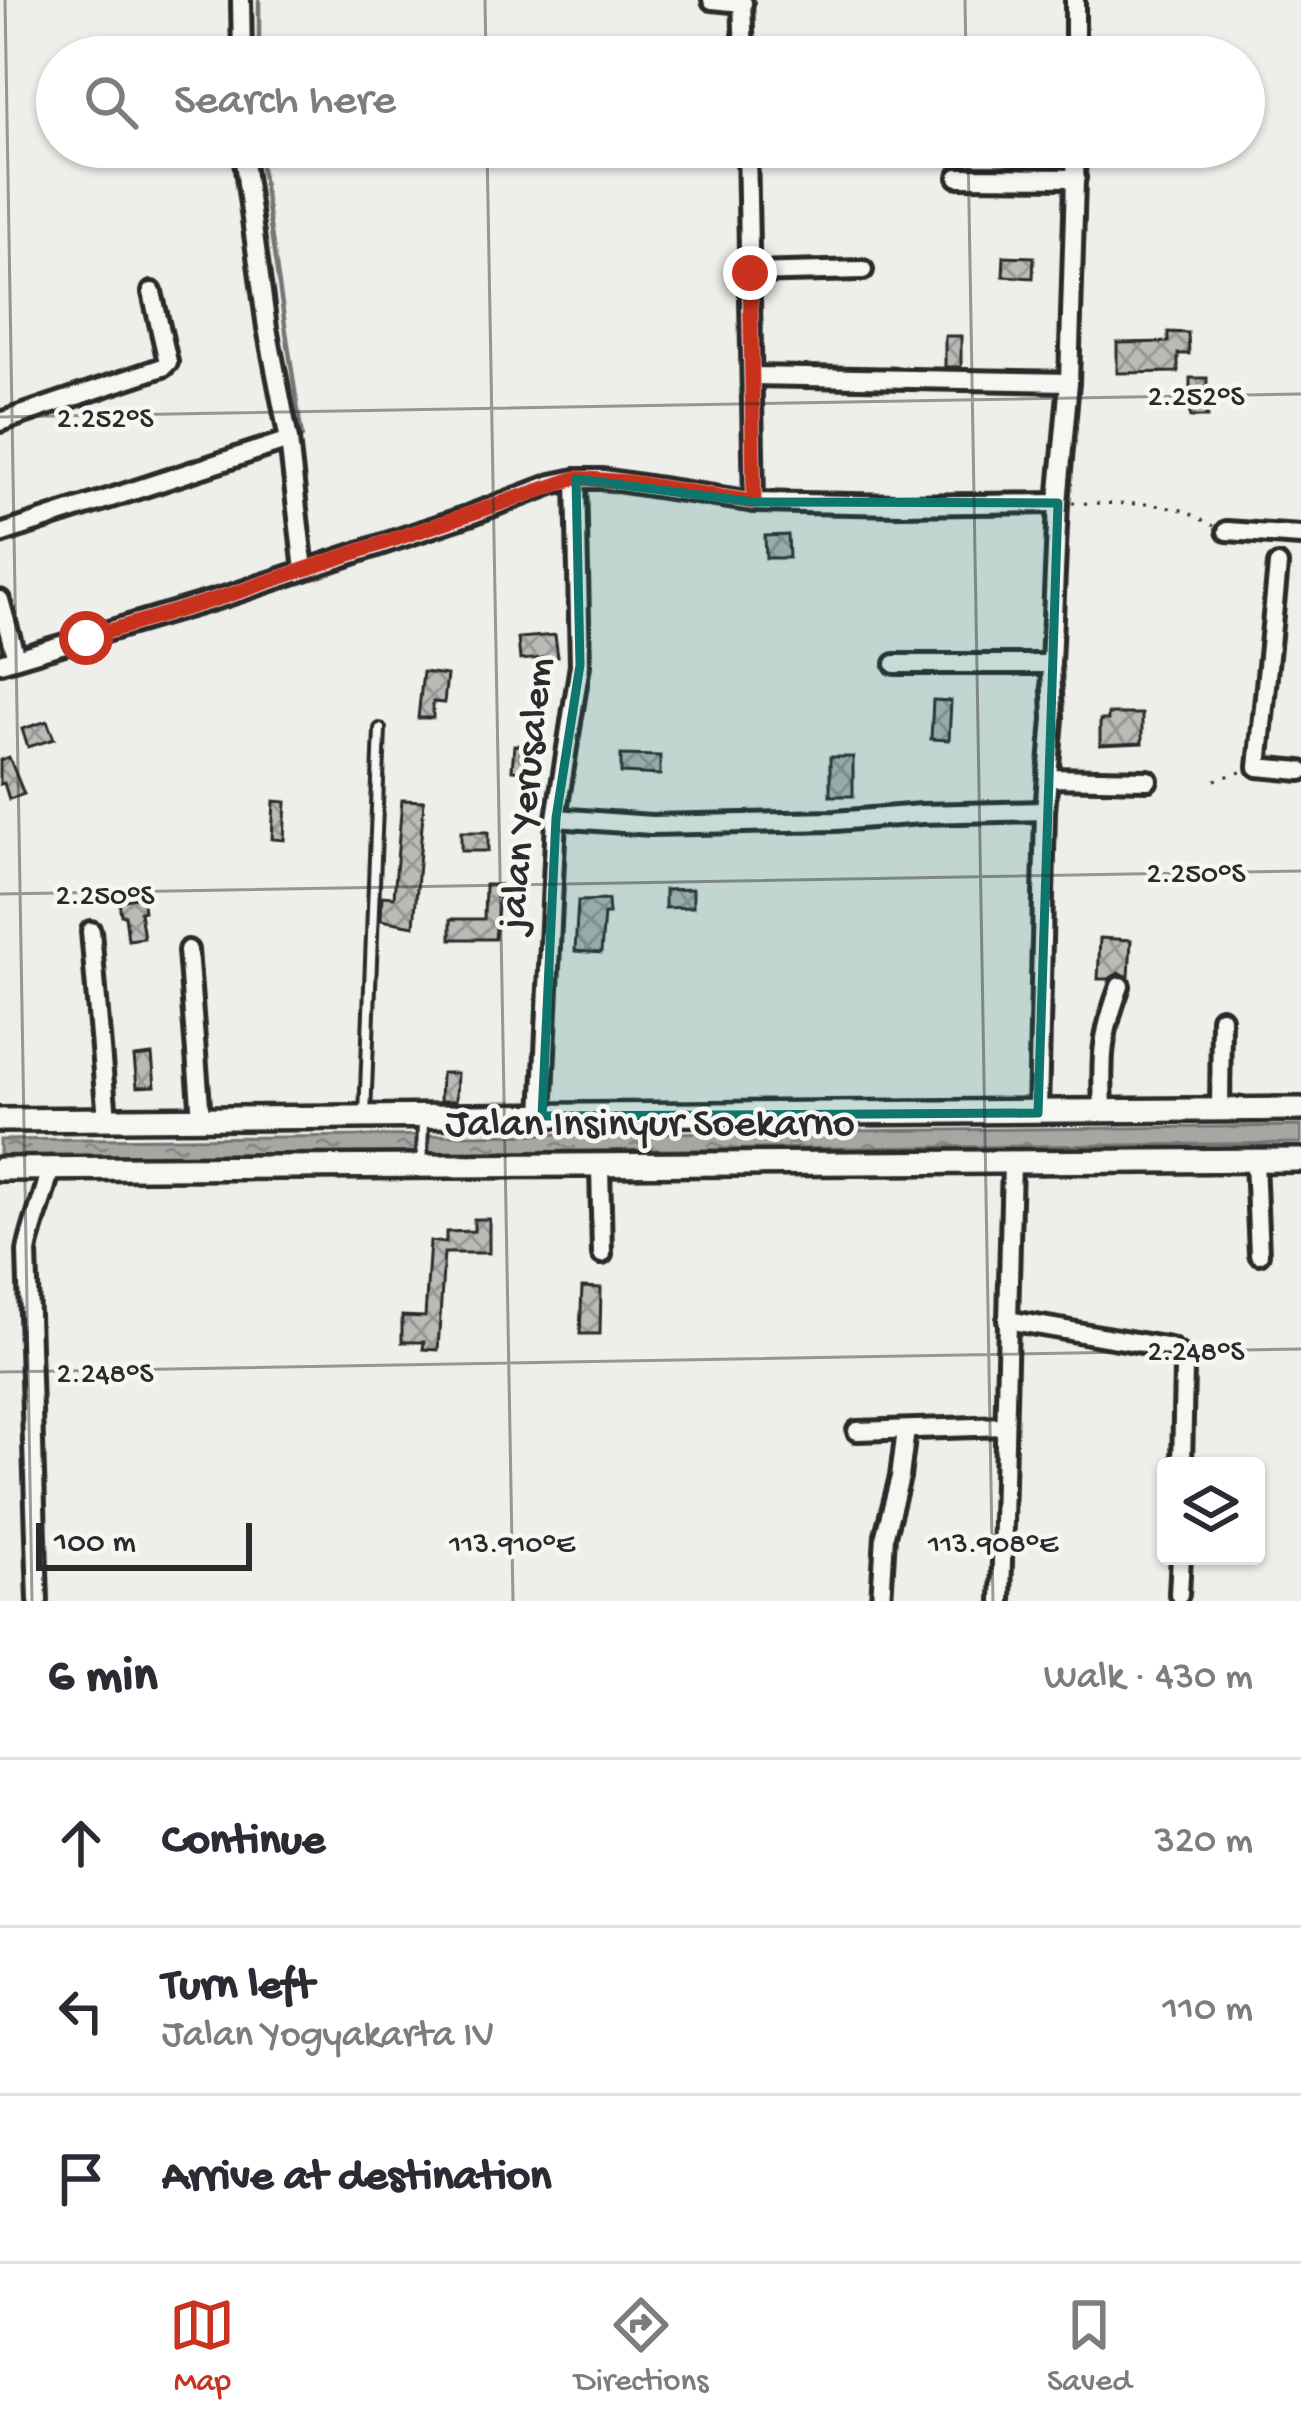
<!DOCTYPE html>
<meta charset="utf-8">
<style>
:root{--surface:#fff;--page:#f2f2f3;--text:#2b2b33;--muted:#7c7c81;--line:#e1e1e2;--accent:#c8321e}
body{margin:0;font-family:"Gochi Hand",sans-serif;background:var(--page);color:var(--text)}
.controls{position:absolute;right:36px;bottom:36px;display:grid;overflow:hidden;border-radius:12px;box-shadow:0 3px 9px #0004}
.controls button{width:108px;height:108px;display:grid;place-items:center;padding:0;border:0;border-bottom:3px solid var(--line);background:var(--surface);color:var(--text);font:60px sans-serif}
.scale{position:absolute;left:36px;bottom:30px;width:216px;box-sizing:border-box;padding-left:12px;border:6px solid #2b2b2b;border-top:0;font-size:33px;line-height:42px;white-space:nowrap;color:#2b2b2b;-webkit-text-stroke:9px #f6f6f2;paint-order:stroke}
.stop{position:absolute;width:36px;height:36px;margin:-27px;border:9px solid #c8321e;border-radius:50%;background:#fff}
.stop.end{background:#c8321e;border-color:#fff;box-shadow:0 3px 12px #0008}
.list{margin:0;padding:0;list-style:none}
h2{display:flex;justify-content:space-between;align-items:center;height:156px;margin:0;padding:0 48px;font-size:51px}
h2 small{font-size:39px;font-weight:400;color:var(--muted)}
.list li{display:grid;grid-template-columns:78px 1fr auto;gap:36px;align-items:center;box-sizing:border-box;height:168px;padding:0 48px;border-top:3px solid var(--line)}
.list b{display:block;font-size:45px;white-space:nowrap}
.list p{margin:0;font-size:39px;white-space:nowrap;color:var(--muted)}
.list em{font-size:39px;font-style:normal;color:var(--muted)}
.icon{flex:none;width:66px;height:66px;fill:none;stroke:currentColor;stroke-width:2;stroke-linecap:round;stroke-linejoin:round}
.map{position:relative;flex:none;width:1301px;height:1601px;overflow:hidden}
.search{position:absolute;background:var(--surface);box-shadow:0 3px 9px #0004;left:36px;right:36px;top:36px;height:132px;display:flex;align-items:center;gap:30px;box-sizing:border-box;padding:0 42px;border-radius:66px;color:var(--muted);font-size:45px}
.sheet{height:660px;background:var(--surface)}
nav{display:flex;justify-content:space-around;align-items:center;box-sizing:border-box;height:168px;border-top:3px solid var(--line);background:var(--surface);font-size:33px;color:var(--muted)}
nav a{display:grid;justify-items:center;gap:6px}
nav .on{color:var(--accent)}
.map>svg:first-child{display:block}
.water{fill:url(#water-ripples);stroke:#757573;stroke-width:3}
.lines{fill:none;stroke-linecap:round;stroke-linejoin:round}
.stream{stroke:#757573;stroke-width:4.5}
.building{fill:url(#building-cross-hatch);stroke:#2b2b2b;stroke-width:3}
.service-casing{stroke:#2b2b2b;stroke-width:16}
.minor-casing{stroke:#2b2b2b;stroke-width:26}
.tertiary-casing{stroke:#2b2b2b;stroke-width:30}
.path{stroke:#2b2b2b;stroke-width:3;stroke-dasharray:3 9;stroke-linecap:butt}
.service{stroke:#f6f6f2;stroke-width:8}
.minor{stroke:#f6f6f2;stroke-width:16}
.tertiary{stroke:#f6f6f2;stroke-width:21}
.route{stroke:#c8321e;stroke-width:15}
.marked{fill:#0f766e;fill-opacity:0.2;stroke:#0f766e;stroke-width:9;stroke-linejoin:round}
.ticks{fill:none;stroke:#2b2b2b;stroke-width:3;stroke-opacity:0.45}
.labels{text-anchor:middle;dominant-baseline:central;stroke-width:9;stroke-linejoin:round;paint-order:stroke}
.street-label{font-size:42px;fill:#2b2b2b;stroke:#f6f6f2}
.ticks-label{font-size:30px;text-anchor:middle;fill:#2b2b2b;stroke:#f6f6f2;stroke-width:9;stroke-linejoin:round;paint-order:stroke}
</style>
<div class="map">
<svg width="1301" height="1601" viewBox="0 0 1301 1601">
<defs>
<pattern id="water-ripples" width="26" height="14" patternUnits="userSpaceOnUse" patternTransform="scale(3)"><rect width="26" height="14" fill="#a6a6a3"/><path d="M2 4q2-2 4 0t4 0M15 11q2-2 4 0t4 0" fill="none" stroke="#878785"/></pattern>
<pattern id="building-cross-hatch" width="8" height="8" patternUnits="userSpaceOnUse" patternTransform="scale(3)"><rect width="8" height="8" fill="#babab7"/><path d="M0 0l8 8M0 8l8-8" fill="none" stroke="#979795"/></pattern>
</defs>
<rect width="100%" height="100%" fill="#eeeeea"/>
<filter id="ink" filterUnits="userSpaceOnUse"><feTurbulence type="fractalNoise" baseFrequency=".00833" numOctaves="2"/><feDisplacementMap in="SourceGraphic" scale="24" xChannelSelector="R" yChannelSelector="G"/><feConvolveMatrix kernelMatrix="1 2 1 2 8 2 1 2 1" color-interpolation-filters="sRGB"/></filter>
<g filter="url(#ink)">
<!-- water -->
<path class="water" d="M1301 1126V1143L0 1157V1140Z"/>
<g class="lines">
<!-- stream -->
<g class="stream">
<path d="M259 57V0"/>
<path d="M258 147 302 437"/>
</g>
</g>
<!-- building -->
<g class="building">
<path d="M1004 256 1034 257 1033 278 1003 276Z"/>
<path d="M1168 332 1188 333 1189 354H1178V372L1117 373V343L1168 342Z"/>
<rect x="945" y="336" width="16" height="31"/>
<rect x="1190" y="378" width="17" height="39"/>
<path d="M788 535 789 558H766L765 536Z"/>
<path d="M555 635 558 657 520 660 518 638Z"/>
<path d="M423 672 447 675 444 703 433 702V718H418Z"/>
<path d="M933 700 951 701 949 740 931 739Z"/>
<path d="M1108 714H1142V743L1100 745V720H1108Z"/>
<path d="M47 721 54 739 28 747 22 729Z"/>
<path d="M514 745 533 746 531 772 512 770Z"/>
<path d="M621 755 660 756V775L621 773Z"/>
<path d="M9 757 24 794 9 799 4 783 0 784V760Z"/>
<rect x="830" y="757" width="23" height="39"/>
<path d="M402 800 424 801 414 926 381 920 382 896 394 897Z"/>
<path d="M274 801 286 802 284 840 272 839Z"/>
<rect x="461" y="832" width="27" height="19"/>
<path d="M485 885H500L495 939H451V919H484Z"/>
<path d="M693 889V907L665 908V890Z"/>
<path d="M142 897 144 911 140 912 144 938 128 940 125 915H121L119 901Z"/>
<path d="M608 900 609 914H604L601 953 575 951 578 901Z"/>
<path d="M1100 938 1131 940 1129 977 1119 973 1109 979H1098Z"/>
<path d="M152 1055 155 1086 137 1087 134 1057Z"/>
<path d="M441 1073H457L456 1101H440Z"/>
<path d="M474 1219H489V1253H444L438 1350 423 1349 424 1342H402V1316L425 1317 430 1241 446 1243V1232L474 1231Z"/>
<path d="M582 1287 601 1288 600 1334H580Z"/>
</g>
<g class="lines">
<defs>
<g id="service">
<path d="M365 1116 380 729"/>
<path d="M422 1163 423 1118"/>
</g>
<g id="minor">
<path d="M241 0 242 57"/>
<path d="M712 0 743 3"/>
<path d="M742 0 744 57"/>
<path d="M1075 0V57"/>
<path d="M242 147 267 328 289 440 304 570"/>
<path d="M747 147 754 502"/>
<path d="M958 177 1076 178"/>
<path d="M750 273 863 270"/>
<path d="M752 376 1069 382"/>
<path d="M0 422 163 367 168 362 152 292"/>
<path d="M1227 531 1301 536"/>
<path d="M0 534 289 440"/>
<path d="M1278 565 1258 767 1301 771"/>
<path d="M0 600 16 658"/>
<path d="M0 663 227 596 470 515 552 484 576 479H603L754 502 899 505 1058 503"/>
<path d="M895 664H1051"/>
<path d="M1049 778 1148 780"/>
<path d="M556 818 651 825 835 821 921 814 1045 811"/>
<path d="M91 931 107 1119"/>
<path d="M188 950 201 1118"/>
<path d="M1220 1110 1221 1018"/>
<path d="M1103 1111C1101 1058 1101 1037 1120 986"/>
<path d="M1038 1113 1045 811 1053 719 1051 664 1058 503 1069 382 1076 147"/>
<path d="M542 1116 556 818 580 665 576 479"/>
<path d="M1255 1161 1259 1254"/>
<path d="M600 1167 602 1254"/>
<path d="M1007 1320 1170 1348 1180 1355 1184 1368 1182 1466"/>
<path d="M857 1431 1005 1426"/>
<path d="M1179 1594 1181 1556"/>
<path d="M38 1601 27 1252C32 1223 45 1197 50 1169"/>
<path d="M881 1601 885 1535 900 1477 906 1430"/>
<path d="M1001 1601 1012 1162"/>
</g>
<g id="tertiary">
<path d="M0 1120 1301 1109"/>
<path d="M0 1169 1301 1160"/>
</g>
</defs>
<!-- service casing -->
<use href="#service" class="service-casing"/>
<!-- minor casing -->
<use href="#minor" class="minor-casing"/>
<!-- tertiary casing -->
<use href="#tertiary" class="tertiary-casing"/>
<!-- path -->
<g class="path">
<path d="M1072 503 1148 504 1183 510 1214 526"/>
<path d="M1215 780 1244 771"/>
</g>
<!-- service -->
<use href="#service" class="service"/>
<!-- minor -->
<use href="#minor" class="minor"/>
<!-- tertiary -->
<use href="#tertiary" class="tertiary"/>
</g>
</g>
<g class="lines" filter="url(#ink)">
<!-- route -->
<path class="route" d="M86 638 226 596 576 478 628 482 754 502 750 273"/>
</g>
<!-- marked area -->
<path class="marked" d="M576 479 754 502 1058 503 1038 1113 542 1116 556 818 580 665Z"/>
<!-- ticks -->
<path class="ticks" d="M5 0 32 1601M485 0 486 57M965 0 966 57M487 147 513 1601M968 147 993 1601M0 417 1301 394M0 894 1301 871M0 1372 1301 1349"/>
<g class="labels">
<!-- street labels -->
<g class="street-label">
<text transform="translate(529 794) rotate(-84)">jalan Yerusalem</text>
<text x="650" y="1126">Jalan Insinyur Soekarno</text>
</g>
</g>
<g class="ticks-label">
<text x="1196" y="405">2.252°S</text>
<text x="105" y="427">2.252°S</text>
<text x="1196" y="882">2.250°S</text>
<text x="105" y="904">2.250°S</text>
<text x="1196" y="1360">2.248°S</text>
<text x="105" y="1382">2.248°S</text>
<text x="512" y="1552">113.910°E</text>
<text x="993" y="1552">113.908°E</text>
</g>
</svg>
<div class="controls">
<button><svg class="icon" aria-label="layers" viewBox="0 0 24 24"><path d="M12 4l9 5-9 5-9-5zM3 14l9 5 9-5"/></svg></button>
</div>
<div class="scale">100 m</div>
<div class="stop" style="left:86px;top:638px"></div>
<div class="stop end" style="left:750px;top:273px"></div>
<div class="search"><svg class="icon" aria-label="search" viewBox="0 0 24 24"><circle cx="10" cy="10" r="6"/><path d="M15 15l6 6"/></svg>Search here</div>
</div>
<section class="sheet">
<h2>6 min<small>Walk · 430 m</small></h2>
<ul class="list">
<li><svg class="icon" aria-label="ahead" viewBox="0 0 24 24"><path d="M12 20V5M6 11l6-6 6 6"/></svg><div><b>Continue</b></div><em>320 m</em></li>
<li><svg class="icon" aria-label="left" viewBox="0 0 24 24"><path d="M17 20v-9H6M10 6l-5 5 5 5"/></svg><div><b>Turn left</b><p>Jalan Yogyakarta IV</p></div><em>110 m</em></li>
<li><svg class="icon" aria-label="arrive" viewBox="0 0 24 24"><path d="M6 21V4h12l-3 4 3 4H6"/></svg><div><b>Arrive at destination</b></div></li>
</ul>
</section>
<nav>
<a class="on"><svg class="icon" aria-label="map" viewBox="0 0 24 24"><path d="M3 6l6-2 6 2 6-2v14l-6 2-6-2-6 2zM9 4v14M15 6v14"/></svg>Map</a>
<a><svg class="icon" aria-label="directions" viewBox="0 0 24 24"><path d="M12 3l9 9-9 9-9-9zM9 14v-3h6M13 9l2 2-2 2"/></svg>Directions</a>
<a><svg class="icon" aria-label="saved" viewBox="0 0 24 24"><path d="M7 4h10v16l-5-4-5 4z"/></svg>Saved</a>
</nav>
